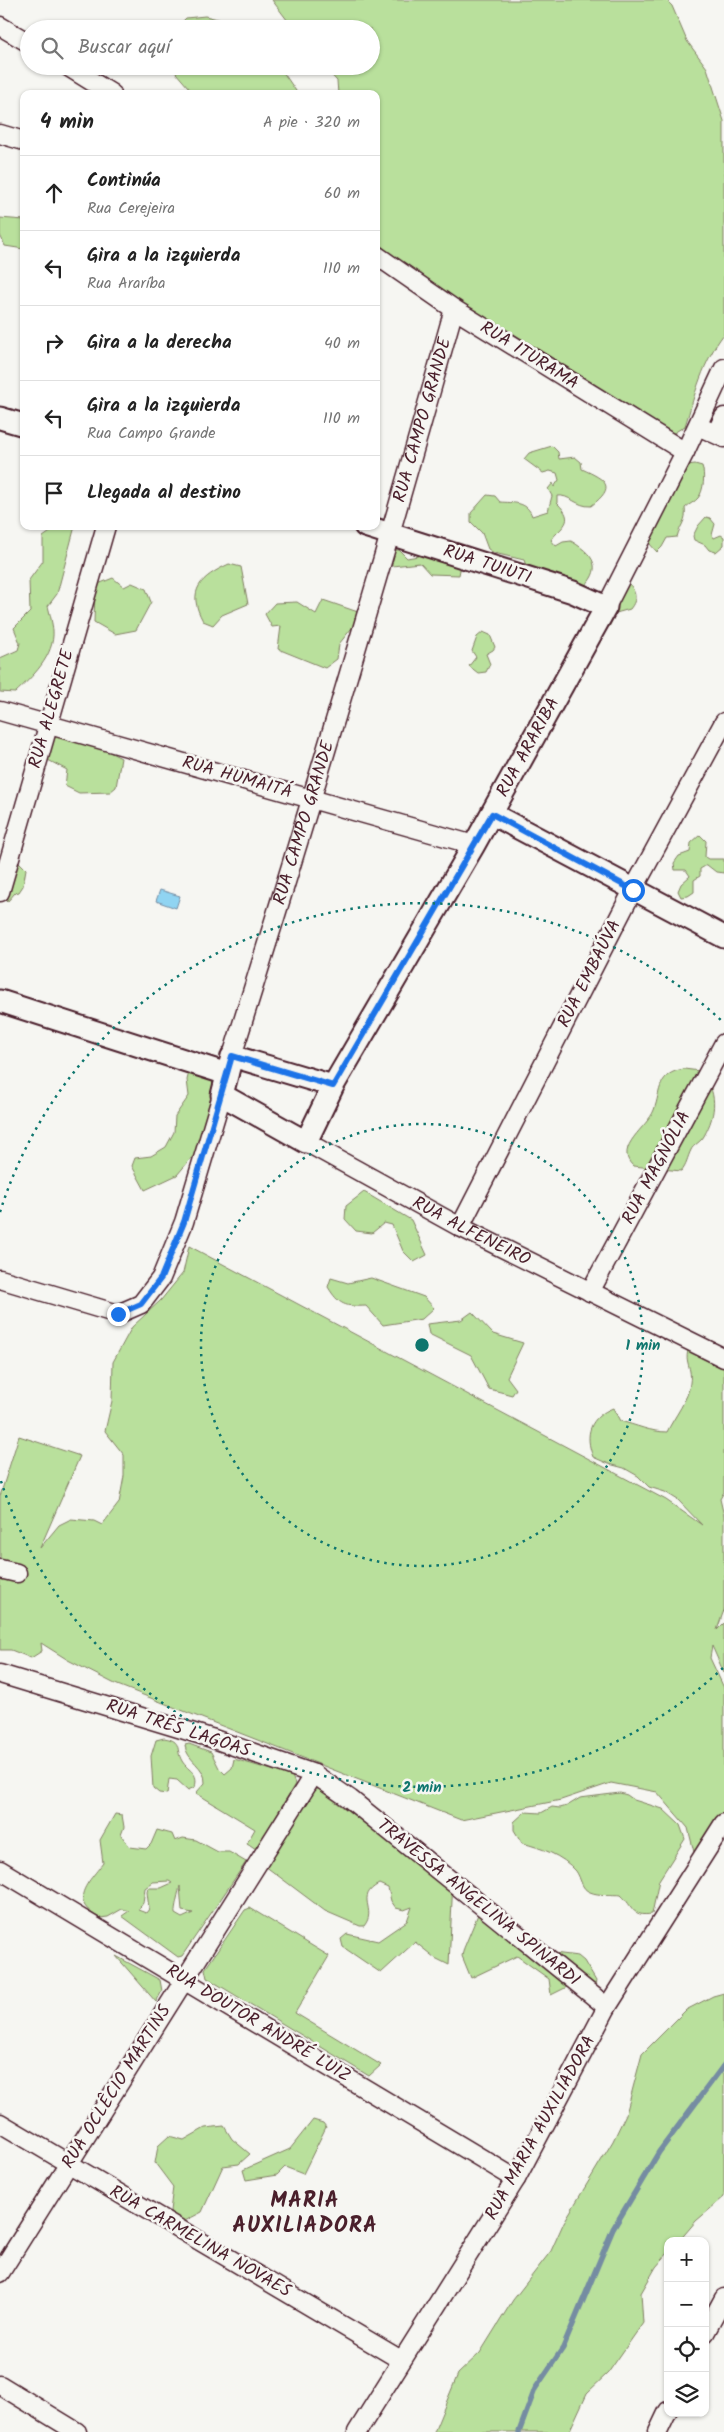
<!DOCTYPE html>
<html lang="es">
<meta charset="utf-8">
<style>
:root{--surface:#fff;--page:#f6f6f6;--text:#222;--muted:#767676;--line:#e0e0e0}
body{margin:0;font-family:Kalam,sans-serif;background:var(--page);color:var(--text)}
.controls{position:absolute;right:15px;bottom:15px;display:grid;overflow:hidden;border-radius:10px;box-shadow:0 1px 4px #0004}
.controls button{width:45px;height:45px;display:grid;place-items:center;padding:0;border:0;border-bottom:1px solid var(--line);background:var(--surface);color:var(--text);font:25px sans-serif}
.stop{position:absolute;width:15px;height:15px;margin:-11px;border:4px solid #1a73e8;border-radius:50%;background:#fff}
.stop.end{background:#1a73e8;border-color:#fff;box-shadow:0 1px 5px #0008}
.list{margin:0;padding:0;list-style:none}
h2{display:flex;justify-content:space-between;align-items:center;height:65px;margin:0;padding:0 20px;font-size:21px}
h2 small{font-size:16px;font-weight:400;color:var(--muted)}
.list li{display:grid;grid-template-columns:32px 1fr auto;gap:15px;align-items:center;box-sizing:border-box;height:75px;padding:0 20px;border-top:1px solid var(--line)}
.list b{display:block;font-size:19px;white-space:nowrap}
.list p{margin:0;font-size:16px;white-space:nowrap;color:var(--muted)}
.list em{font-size:16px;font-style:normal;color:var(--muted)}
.icon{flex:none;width:28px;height:28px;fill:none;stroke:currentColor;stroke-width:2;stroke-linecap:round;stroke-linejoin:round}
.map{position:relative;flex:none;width:724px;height:2432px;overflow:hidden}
.search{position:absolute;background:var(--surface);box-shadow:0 1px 4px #0004;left:20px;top:20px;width:360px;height:55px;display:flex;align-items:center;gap:12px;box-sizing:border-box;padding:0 18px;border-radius:28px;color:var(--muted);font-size:19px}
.panel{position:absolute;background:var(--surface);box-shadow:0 1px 4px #0004;left:20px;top:90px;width:360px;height:440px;border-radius:10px}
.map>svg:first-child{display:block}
.green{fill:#b9e09c;stroke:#828064;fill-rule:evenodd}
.water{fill:#90d4f2;stroke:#748ca2}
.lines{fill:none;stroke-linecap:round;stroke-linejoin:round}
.stream{stroke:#748ca2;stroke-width:5.5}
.minor-casing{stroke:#4a1f2b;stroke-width:21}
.tertiary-casing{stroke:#4a1f2b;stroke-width:25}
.minor{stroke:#f6f6f2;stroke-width:18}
.tertiary{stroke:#f6f6f2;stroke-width:21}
.route{stroke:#1a73e8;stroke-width:6}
.ring{fill:none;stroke:#0f766e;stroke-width:2.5;stroke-dasharray:2.5 5}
.labels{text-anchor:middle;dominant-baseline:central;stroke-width:5;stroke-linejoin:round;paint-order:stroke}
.street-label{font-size:18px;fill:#4a1f2b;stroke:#f6f6f2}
.district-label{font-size:22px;font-weight:bold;letter-spacing:1px;fill:#4a1f2b;stroke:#f6f6f2}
.centre{fill:#0f766e;stroke:#f6f6f2;stroke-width:2.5}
.ring-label{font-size:15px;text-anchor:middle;font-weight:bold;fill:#0f766e;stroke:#f6f6f2;stroke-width:5;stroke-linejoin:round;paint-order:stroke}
</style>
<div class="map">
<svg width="724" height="2432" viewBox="0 0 724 2432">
<rect width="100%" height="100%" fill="#f6f6f2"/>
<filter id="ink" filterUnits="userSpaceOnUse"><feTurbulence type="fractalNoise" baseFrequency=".02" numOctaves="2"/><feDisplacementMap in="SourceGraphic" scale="10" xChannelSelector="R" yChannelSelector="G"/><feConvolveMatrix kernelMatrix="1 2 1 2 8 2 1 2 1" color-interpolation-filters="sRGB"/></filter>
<g filter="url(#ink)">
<!-- green -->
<g class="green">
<path d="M272 0H666L672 6 687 41 707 68 724 121V334C703 361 695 394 685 426L669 436 519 356 473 309 425 289 376 253V94H338L337 81 323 66H371V29H294Z"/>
<path d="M205 16 222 20 237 29H175L186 18Z"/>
<path d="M170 66H279L298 94H194Z"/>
<path d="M0 218 24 220V249L5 246 0 235Z"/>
<path d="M552 446 558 452 559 459 575 457 581 462 582 469C606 480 617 486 591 506 577 507 569 494 557 496V503C577 522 561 526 551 540L556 546 563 542 571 541C600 558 602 573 576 594L529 575 524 560 494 553 488 549 482 533 471 522V513L487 495 495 496 500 502C513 503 527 501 532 516L548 511 552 496 548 489 553 483 554 487 559 480 557 473 550 471 543 473 524 459 529 453Z"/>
<path d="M695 464 702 466C705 474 704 491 698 498 695 502 689 504 685 508 687 521 680 525 677 537L667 538 662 547 657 552 649 543 656 529 650 526 667 502 671 500 679 466Z"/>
<path d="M706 517 710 518 715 524 712 535 714 538 721 535 724 537V545L716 552 709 550 705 545 694 540 693 536 698 526Z"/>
<path d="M59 526H75L57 594 48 606C50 614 52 622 53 630 55 656 32 677 15 693L0 692V658L18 650 20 643 14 628 30 612 29 580 43 561V537Z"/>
<path d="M421 549 461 565 459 575 430 574 420 563 392 566 388 565 391 550H399L407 558 418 556Z"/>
<path d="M229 564 241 567 248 604 222 615 213 625 203 621C186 590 201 577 229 564Z"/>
<path d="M113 578 124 587 132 583 146 589 151 602 136 630 115 634 94 622 95 591 98 584Z"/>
<path d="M628 582C636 592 638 599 630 609L616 613 609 627 605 625Z"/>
<path d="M323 600 358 612 359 619 339 644 337 659 325 668 278 649 281 626 272 627 265 614 275 603 297 602 316 614Z"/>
<path d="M483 632 490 635 495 647 493 650 486 654 490 664 486 672 478 673 469 666 476 657 472 651 477 637Z"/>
<path d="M56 724 121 758 116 787 110 792 79 793 65 786 67 770 46 759Z"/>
<path d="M700 835 706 841 705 857 708 859H724V873L716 872 707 865 700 869V876L694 880V892L688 896 681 897 678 891 681 884 690 876 686 870H675L674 863 679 856 690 852 691 843Z"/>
<path d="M14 857 26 869 23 886 19 892 15 893 8 901 0 899Z"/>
<path d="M684 1069 700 1071C718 1091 717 1113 704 1136 701 1142 693 1145 691 1150 687 1158 687 1164 681 1171L633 1166C613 1147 648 1127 654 1110 661 1091 657 1073 684 1069Z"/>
<path d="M189 1072 222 1083 210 1136 177 1175 145 1190 132 1166 135 1158 151 1156 166 1147 174 1132 175 1116 189 1096 187 1080Z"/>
<path d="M364 1192 411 1220 427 1255 414 1262 403 1251 392 1225 384 1223 372 1233 356 1231 345 1219 346 1206Z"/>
<path d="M189 1246 666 1500 702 1525 678 1500 665 1492 649 1487 638 1476 624 1468 609 1464 593 1457C584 1434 590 1417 613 1408L620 1421C636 1425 651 1432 667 1432 674 1417 689 1399 690 1383 693 1363 680 1362 693 1339L724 1360V1492L720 1499 724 1516V1610L717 1630 724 1623V1673L712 1646 710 1658 724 1688V1815L695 1856 688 1828 657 1792 611 1783 561 1800 461 1820 115 1684 68 1660 41 1643 42 1651 31 1658 11 1650H0V1496L19 1436 80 1456 40 1548 59 1525 71 1519 94 1521 102 1525 119 1503 124 1476V1455L105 1431 112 1401 113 1362 132 1327 161 1300 183 1273Z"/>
<path d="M331 1278 348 1283 371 1278 424 1297 434 1308 422 1319 383 1325 366 1306C345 1307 339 1305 328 1287Z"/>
<path d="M472 1312 493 1334 523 1343 507 1377 516 1389 512 1395 489 1389 471 1355 429 1334 427 1324 461 1320Z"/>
<path d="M164 1738C183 1741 175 1749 182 1761 189 1772 199 1772 195 1787L188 1790 177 1780 169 1779 167 1794 159 1793 153 1788 151 1756 156 1740Z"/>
<path d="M189 1744 211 1752 219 1768 225 1774 232 1768 234 1759 292 1776 295 1784 256 1849 247 1843 255 1829 196 1793 205 1783C206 1766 186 1761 185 1745Z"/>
<path d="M318 1789 434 1873 453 1879 449 1965 435 1958 415 1942 381 1973 343 1947 341 1939 347 1934 378 1941 407 1921 412 1907 404 1910 396 1908 391 1901 388 1888 379 1884C354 1897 378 1909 364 1926H360L325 1911 265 1866 311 1793Z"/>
<path d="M620 1793 627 1795 634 1800 663 1809 680 1825 685 1839 659 1880 652 1914C631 1917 634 1907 621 1895 612 1894 599 1896 590 1892 581 1889 581 1878 576 1871 562 1855 541 1848 522 1843L514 1830V1822L525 1812 541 1813 552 1807 560 1808 567 1806 580 1798Z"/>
<path d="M115 1814 122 1815 124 1827 121 1835 130 1847 146 1849 151 1844 157 1830 172 1834 175 1841 183 1838 196 1840 218 1852H229L246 1862 182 1956 178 1957 122 1916 129 1911 122 1909 108 1917 100 1918C67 1901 88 1883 103 1863L100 1840ZM169 1881 172 1883 161 1888H148L147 1892 149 1909 146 1913 138 1910 143 1903 145 1888 153 1882ZM180 1886 182 1911 193 1913 182 1918 175 1914C174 1909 179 1891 180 1886Z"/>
<path d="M492 1904 499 1907 527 1937 554 1953 578 1956 584 1961 596 1981 592 1998 571 1985 551 1995 549 1979 517 1956 471 1978 462 1956 464 1948 479 1912Z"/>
<path d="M250 1908 329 1956 295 2013 381 2065 369 2076 207 1978 205 1969 245 1910Z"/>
<path d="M116 1956 160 1980 162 1991 156 2002Z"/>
<path d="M724 1993V2197L696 2221 679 2241H668V2253L656 2267 641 2293 643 2323 608 2373 587 2393 569 2432H434L458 2374 480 2353 513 2300 551 2251 564 2222 613 2141 626 2114 642 2054 686 2010 713 1996Z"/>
<path d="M313 2120 323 2123 326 2127 303 2174 285 2167 277 2175 246 2180 243 2170 290 2149Z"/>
<path d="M224 2126 232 2139 250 2154 239 2164 223 2166 202 2212 179 2224 170 2211 173 2187 155 2163 158 2146 169 2136 184 2140 205 2128Z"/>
</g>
<!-- water -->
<path class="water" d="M160 890 180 896 176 908 156 901Z"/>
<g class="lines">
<!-- stream -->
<path class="stream" d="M519 2432 535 2389 563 2348 613 2229 659 2152 724 2065"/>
<defs>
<g id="minor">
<path d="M0 26 29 43"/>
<path d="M67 66 112 94"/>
<path d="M0 134 24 141"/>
<path d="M376 255 454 309 685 452"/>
<path d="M698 426 724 438"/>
<path d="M716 433 724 417"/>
<path d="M606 607 685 452 724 368"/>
<path d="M0 711 474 845"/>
<path d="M0 892 106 526"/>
<path id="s1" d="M232 1056C310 808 384 560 454 309"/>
<path id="s2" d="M306 1142 460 1227 724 1358"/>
<path d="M460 1227 633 890 724 722"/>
<path d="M0 1279 118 1314 141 1304 161 1278 184 1222 222 1095"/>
<path d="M590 1292 724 1043"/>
<path d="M0 1569 17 1573"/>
<path d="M0 1674 211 1738 314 1774 350 1799 607 2007"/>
<path d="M0 1870 516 2179"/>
<path d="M0 2123 401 2360"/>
<path d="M0 2273 314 1774"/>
<path d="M705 2333 724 2298"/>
<path d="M0 2385 77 2432"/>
<path d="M357 2432 516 2179 607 2007 724 1823"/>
<path d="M658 2432 668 2411"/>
</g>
<g id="tertiary">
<path d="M0 418 24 425"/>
<path d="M492 814 724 937"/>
<path d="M0 1001 227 1074"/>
<path id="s3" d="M333 1086 232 1056 222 1095 306 1142 333 1086 474 845 606 607 573 592 365 526"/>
</g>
</defs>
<!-- minor casing -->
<use href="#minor" class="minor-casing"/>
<!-- tertiary casing -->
<use href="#tertiary" class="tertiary-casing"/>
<!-- minor -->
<use href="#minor" class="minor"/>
<!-- tertiary -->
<use href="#tertiary" class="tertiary"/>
</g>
</g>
<g class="lines" filter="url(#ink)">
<!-- route -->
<path class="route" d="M118 1314 141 1304 161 1278 184 1222 232 1056 333 1086 492 814 633 890"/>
</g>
<!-- distance rings -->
<g class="ring">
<circle cx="422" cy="1345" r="221"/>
<path d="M723 1668A442 442 0 0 1 0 1478M0 1212A442 442 0 0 1 723 1022"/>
</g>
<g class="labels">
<!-- street labels -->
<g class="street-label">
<text transform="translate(529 356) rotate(32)">RUA ITURAMA</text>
<text stroke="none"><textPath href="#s1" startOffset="664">RUA CAMPO GRANDE</textPath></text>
<text transform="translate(487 565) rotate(18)">RUA TUIUTI</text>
<text transform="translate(52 709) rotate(-74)">RUA ALEGRETE</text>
<text stroke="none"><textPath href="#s3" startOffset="695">RUA ARARÍBA</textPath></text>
<text transform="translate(237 778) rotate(16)">RUA HUMAITÁ</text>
<text stroke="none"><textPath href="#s1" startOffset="244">RUA CAMPO GRANDE</textPath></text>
<text transform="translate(590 974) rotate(-63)">RUA EMBAÚVA</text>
<text transform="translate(657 1168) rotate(-62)">RUA MAGNÓLIA</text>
<text stroke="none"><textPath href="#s2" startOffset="188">RUA ALFENEIRO</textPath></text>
<text transform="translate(178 1729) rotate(18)">RUA TRÊS LAGOAS</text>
<text transform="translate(478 1903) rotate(39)">TRAVESSA ANGELINA SPINARDI</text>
<text transform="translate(258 2024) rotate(31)">RUA DOUTOR ANDRÉ LUIZ</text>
<text transform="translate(117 2087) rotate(-58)">RUA OCLÊCIO MARTINS</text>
<text transform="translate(541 2128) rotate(-61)">RUA MARIA AUXILIADORA</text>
<text transform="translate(200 2242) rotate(30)">RUA CARMELINA NOVAES</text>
</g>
<!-- district labels -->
<g class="district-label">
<text x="305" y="2201">MARIA<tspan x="305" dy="25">AUXILIADORA</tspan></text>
</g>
</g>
<circle cx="422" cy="1345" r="8" class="centre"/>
<g class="ring-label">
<text x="643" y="1350">1 min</text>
<text x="422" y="1792">2 min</text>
</g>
</svg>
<div class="controls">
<button>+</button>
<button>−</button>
<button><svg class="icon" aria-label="locate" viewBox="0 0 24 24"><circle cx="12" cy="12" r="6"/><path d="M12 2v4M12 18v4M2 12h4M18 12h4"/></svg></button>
<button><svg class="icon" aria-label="layers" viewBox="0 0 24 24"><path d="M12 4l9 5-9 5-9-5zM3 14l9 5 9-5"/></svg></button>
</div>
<div class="stop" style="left:633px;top:890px"></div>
<div class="stop end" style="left:118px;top:1314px"></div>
<div class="search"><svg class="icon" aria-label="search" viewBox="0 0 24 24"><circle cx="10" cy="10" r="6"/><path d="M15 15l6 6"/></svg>Buscar aquí</div>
<section class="panel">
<h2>4 min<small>A pie · 320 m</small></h2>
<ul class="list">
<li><svg class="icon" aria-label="ahead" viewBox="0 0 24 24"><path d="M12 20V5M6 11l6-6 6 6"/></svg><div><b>Continúa</b><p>Rua Cerejeira</p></div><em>60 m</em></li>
<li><svg class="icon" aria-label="left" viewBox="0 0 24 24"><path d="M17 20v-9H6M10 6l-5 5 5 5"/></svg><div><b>Gira a la izquierda</b><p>Rua Araríba</p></div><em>110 m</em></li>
<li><svg class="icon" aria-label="right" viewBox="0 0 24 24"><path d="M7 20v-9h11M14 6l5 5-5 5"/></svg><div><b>Gira a la derecha</b></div><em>40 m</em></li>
<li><svg class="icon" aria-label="left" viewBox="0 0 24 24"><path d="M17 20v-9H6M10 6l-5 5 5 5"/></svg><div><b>Gira a la izquierda</b><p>Rua Campo Grande</p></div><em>110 m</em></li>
<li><svg class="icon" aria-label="arrive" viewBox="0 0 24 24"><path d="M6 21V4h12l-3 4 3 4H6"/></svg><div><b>Llegada al destino</b></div></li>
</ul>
</section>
</div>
